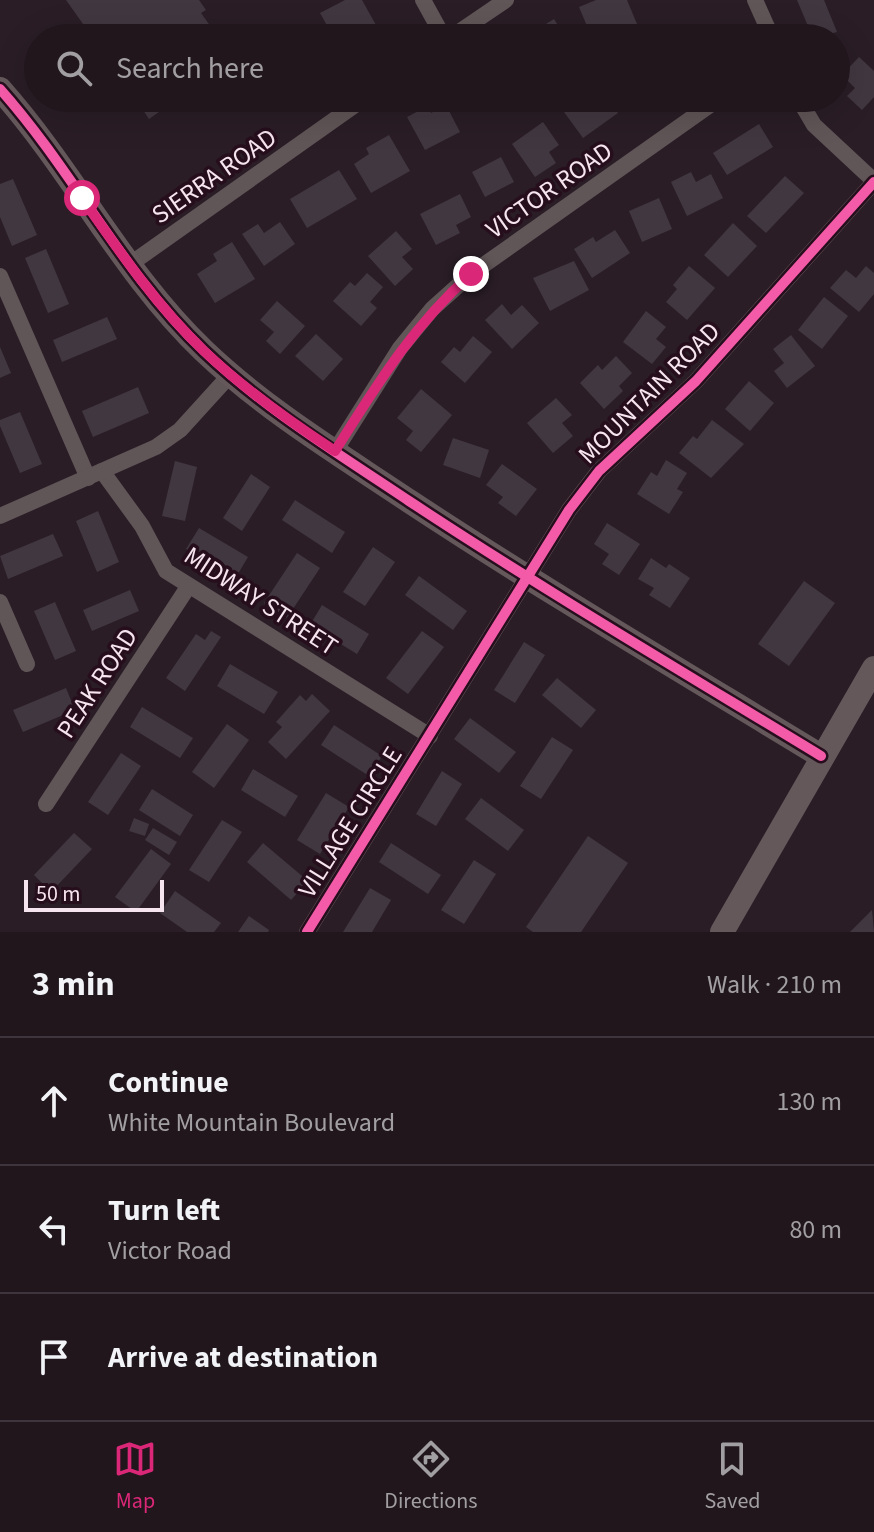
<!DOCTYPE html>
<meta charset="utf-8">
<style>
:root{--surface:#20161c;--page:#2d2329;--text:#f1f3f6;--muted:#a29fa3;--line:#3d353b;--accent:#db2777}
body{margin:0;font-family:"Source Sans 3",sans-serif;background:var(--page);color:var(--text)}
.scale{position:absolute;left:24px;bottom:20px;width:140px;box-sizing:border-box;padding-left:8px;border:4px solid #f6e4ee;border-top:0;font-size:22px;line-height:28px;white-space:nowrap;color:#f6e4ee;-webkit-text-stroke:6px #260e1d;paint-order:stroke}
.stop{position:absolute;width:24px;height:24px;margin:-18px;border:6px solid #db2777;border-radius:50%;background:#fff}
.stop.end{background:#db2777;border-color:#fff;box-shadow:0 2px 8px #0008}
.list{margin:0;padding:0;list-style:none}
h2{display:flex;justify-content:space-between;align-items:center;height:104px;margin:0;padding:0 32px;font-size:34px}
h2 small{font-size:26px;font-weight:400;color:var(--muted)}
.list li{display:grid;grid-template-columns:52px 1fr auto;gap:24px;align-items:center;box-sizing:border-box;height:128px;padding:0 32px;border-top:2px solid var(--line)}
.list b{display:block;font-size:30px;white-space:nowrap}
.list p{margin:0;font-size:26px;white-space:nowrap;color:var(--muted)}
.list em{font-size:26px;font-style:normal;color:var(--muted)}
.icon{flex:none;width:44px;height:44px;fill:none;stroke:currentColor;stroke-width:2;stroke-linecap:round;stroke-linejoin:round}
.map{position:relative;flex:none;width:874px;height:932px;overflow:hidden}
.search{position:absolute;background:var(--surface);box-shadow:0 8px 32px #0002;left:24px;right:24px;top:24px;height:88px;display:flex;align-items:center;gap:20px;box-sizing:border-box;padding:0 28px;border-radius:44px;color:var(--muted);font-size:30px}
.sheet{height:488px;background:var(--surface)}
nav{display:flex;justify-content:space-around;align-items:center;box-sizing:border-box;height:112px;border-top:2px solid var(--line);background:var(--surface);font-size:22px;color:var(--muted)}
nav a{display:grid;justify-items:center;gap:4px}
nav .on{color:var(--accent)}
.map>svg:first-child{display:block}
.building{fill:#413740}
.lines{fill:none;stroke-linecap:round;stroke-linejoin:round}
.street{stroke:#605557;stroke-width:16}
.secondary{stroke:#64585b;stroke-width:24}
.cycleway-casing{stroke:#260e1d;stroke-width:15}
.cycleway{stroke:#f35aa7;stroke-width:10}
.route{stroke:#db2777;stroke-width:10}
.labels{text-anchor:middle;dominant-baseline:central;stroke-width:7;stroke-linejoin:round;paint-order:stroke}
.street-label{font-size:26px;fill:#f6e4ee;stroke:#260e1d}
</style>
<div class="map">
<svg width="874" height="932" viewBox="0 0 874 932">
<rect width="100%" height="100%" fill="#2a1d26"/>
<!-- building -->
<g class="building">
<path d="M66 0H199L206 10 201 13 219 38H93Z"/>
<path d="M345 0H362L381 34 374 38H334L320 13Z"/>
<path d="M596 0H627L637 24 604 38H592L579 7Z"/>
<path d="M797 0H824L837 32 813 38Z"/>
<path d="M554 19 566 38H523Z"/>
<path d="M713 24 722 38H689Z"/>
<path d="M859 57 874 71V97L862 110 847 96 855 88 842 75Z"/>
<path d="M135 98H179L149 119Z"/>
<path d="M583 98H607L618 113 583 138 564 112Z"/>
<path d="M446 105 460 132 425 150 407 117 428 106 431 113Z"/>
<path d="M543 122 559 145 549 152 556 163 535 177 512 144Z"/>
<path d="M759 124 773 147 727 175 713 153Z"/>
<path d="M389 135 410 171 371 193 354 164 369 154 366 148Z"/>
<path d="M501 157 514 182 485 197 472 172Z"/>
<path d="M339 170 357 199 307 228 290 199Z"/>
<path d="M691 172 696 182 711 174 723 198 687 216 671 182Z"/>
<path d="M785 176 804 193 766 233 747 216Z"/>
<path d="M13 179 37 235 12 246 0 217V184Z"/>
<path d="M460 194 471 217 456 225 460 233 436 245 420 214Z"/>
<path d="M659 198 672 229 642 242 629 211Z"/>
<path d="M280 222 295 244 264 266 242 234 258 224 264 233Z"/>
<path d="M733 223 757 246 728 277 704 255Z"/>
<path d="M615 230 630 253 592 278 574 249 593 237 596 242Z"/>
<path d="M396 231 412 249 402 257 413 269 395 286 368 256Z"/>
<path d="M232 242 255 279 215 303 197 274 217 261 213 254Z"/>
<path d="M46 249 69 304 48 313 25 258Z"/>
<path d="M574 261 589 290 550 311 533 278Z"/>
<path d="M689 266 715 288 687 320 666 302 677 289 673 285Z"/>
<path d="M866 266 874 273V294L859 312 830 288 846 270 856 278Z"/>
<path d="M367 273 383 287 370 302 377 308 361 326 333 301 350 282 355 286Z"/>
<path d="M824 297 848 316 822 349 798 330Z"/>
<path d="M277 301 305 326 280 354 266 341 274 332 260 320Z"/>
<path d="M502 304 511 315 522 305 539 323 512 349 485 320Z"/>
<path d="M646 311 666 327 656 339 666 347 652 364 623 342Z"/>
<path d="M107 317 117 339 62 362 53 340Z"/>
<path d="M316 334 343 359 323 381 295 356Z"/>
<path d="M791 335 815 366 787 388 774 371 784 363 773 349Z"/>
<path d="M473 336 492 352 465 383 441 362 454 347 460 352Z"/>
<path d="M0 347 11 373 0 378Z"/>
<path d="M616 356 632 373 619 386 623 391 604 409 580 383 598 365 602 370Z"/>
<path d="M749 381 774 403 750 431 725 409Z"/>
<path d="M138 387 149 413 93 437 82 411Z"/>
<path d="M421 389 452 415 421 452 406 440 413 431 397 418Z"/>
<path d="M556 398 572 415 562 423 573 436 553 453 527 423Z"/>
<path d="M20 412 42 464 20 473 0 426V420Z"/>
<path d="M712 420 744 444 711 478 679 453 693 436 697 439Z"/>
<path d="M453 438 489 450 480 478 443 465Z"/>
<path d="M666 460 687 473 677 489 683 492 669 514 637 494 651 472 657 476Z"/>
<path d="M175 461 197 467 185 521 162 516Z"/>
<path d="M502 464 537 489 516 516 498 503 503 497 486 485Z"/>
<path d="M251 474 270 487 242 531 223 518Z"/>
<path d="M295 500 345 532 332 553 282 520Z"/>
<path d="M98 511 119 562 97 572 76 521Z"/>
<path d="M607 523 640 544 619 575 602 564 609 554 594 544Z"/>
<path d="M199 528 248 557 236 577 186 549Z"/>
<path d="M53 534 63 556 8 579 0 556Z"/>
<path d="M373 547 395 562 365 606 343 592Z"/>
<path d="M297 553 320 568 287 618 264 603Z"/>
<path d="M651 558 666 568 669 564 690 578 670 608 649 595 654 588 638 579Z"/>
<path d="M419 576 467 611 453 630 405 595Z"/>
<path d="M804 581 835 603 789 666 758 644Z"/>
<path d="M130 590 139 611 92 631 83 610Z"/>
<path d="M55 602 76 651 55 660 34 611Z"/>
<path d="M322 605 369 634 357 654 310 625Z"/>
<path d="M211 631 221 637 185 691 166 678 196 634 205 640Z"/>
<path d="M422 631 444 647 408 694 386 678Z"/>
<path d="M524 642 545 655 515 703 494 690Z"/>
<path d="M230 664 278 692 264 714 217 686Z"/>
<path d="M557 678 596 710 581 728 542 695Z"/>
<path d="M66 688 75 710 23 732 13 710Z"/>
<path d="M312 694 330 711 286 759 268 742 282 727 276 722 300 695 306 701Z"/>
<path d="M142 707 193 738 180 758 130 727Z"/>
<path d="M470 718 516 752 499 773 454 739Z"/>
<path d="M227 724 249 740 214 788 192 772Z"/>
<path d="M334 725 382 756 369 776 321 745Z"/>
<path d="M552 737 573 750 541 799 520 786Z"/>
<path d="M121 753 141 766 108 815 88 802Z"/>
<path d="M253 769 298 796 285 817 241 790Z"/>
<path d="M442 771 462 784 436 826 416 814Z"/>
<path d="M152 789 193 815 180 836 139 810Z"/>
<path d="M326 793 349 807 320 854 297 840Z"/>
<path d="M481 798 524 830 508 851 465 819Z"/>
<path d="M134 818 149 824 145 836 129 831Z"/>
<path d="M222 820 242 832 209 882 189 870Z"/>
<path d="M153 828 177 842 169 855 145 840Z"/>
<path d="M74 833 92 849 51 892 34 875Z"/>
<path d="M588 836 628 863 581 932H533L526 927Z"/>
<path d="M263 843 308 881 291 900 247 862Z"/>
<path d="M391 843 441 875 428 894 379 862Z"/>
<path d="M151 849 171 864 136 912 115 897Z"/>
<path d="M474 860 496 874 464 924 441 910Z"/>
<path d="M370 888 391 900 372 932H343Z"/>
<path d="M175 891 221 923 214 932H187L160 913Z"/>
<path d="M872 910 874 932H850Z"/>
<path d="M249 916 269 930 268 932H238Z"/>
</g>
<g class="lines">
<!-- street -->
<g class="street">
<path d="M423 0 444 38"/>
<path d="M755 0 772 38"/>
<path d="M450 38 506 0"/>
<path d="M798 98 814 125 874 181"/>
<path d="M129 265 365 98"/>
<path d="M0 276 88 478"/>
<path d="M335 451 400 348 432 309 471 274 720 98"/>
<path d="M102 471 142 526 166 571 430 736"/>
<path d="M0 516 156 447 180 430 230 375"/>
<path d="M0 602 27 664"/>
<path d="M46 804 188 587"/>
<path d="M307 932 569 510 599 471 696 381 874 182"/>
</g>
<!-- secondary -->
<g class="secondary">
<path d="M0 89C74 172 123 274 204 351 266 410 339 454 409 501 544 590 683 672 821 756"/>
<path d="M722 932 874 668"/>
</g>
<defs>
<g id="cycleway">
<path d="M0 89C74 172 123 274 204 351 266 410 339 454 409 501 544 590 683 672 821 756"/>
<path d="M307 932 569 510 599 471 696 381 874 182"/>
</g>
</defs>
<!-- cycleway casing -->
<use href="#cycleway" class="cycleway-casing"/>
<!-- cycleway -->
<use href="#cycleway" class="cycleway"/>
</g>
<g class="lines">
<!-- route -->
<path class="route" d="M82 198C119 251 157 306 204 351 244 389 289 421 335 451 377 385 411 328 471 274"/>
</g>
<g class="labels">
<!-- street labels -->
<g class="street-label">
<text transform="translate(214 176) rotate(-35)">SIERRA ROAD</text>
<text transform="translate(549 190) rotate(-35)">VICTOR ROAD</text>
<text transform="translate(649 393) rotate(-45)">MOUNTAIN ROAD</text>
<text transform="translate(261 601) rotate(33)">MIDWAY STREET</text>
<text transform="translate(97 683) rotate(-57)">PEAK ROAD</text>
<text transform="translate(350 822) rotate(-58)">VILLAGE CIRCLE</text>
</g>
</g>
</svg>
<div class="scale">50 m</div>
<div class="stop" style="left:82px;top:198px"></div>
<div class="stop end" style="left:471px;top:274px"></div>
<div class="search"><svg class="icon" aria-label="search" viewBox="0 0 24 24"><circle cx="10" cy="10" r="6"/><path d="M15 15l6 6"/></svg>Search here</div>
</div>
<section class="sheet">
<h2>3 min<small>Walk · 210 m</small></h2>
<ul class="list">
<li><svg class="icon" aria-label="ahead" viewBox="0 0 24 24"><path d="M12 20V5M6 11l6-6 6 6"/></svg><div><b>Continue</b><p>White Mountain Boulevard</p></div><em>130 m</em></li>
<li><svg class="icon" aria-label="left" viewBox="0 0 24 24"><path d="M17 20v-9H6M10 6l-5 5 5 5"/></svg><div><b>Turn left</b><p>Victor Road</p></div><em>80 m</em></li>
<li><svg class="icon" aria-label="arrive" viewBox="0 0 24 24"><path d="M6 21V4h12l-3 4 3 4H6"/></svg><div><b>Arrive at destination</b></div></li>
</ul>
</section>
<nav>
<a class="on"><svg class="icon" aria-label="map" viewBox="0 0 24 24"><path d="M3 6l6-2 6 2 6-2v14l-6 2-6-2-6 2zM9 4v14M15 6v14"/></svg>Map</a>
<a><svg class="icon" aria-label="directions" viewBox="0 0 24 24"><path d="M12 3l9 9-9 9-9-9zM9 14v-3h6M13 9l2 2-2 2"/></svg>Directions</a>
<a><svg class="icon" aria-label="saved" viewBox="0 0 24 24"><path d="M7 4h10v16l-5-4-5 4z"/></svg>Saved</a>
</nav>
